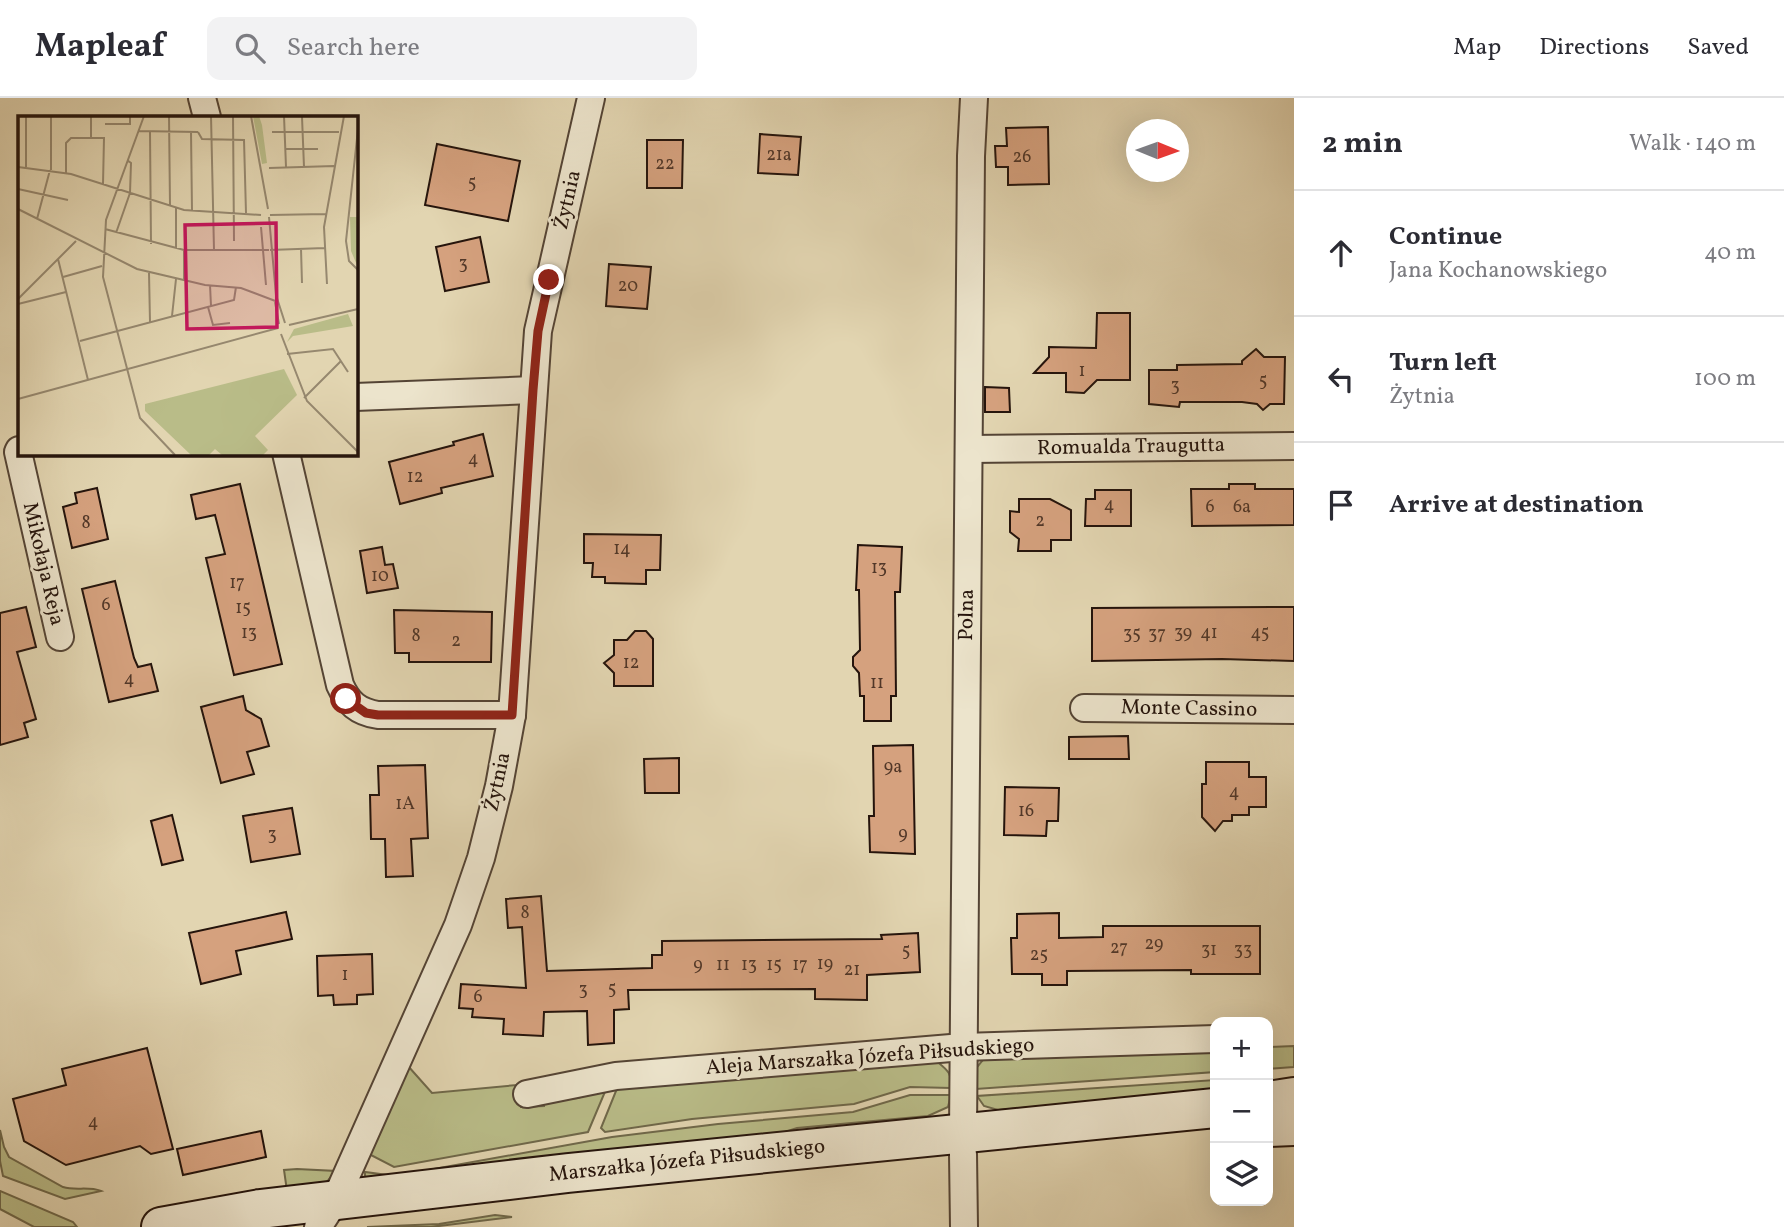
<!DOCTYPE html>
<meta charset="utf-8">
<style>
:root{--surface:#fff;--page:#f2f2f3;--text:#2b2b33;--muted:#7c7c81;--line:#e1e1e2}
body{margin:0;font-family:Vollkorn,serif;background:var(--page);color:var(--text)}
.controls{position:absolute;right:21px;bottom:21px;display:grid;overflow:hidden;border-radius:14px;box-shadow:0 7px 28px #0002}
.controls button{width:63px;height:63px;display:grid;place-items:center;padding:0;border:0;border-bottom:2px solid var(--line);background:var(--surface);color:var(--text);font:35px sans-serif}
.compass{position:absolute;left:1126px;top:21px;width:63px;height:63px;border-radius:50%;background:var(--surface);box-shadow:0 7px 28px #0002;rotate:91deg}
.stop{position:absolute;width:21px;height:21px;margin:-16px;border:5px solid #8f2418;border-radius:50%;background:#fff}
.stop.end{background:#8f2418;border-color:#fff;box-shadow:0 2px 7px #0008}
.list{margin:0;padding:0;list-style:none}
h2{display:flex;justify-content:space-between;align-items:center;height:91px;margin:0;padding:0 28px;font-size:30px}
h2 small{font-size:23px;font-weight:400;color:var(--muted)}
.list li{display:grid;grid-template-columns:46px 1fr auto;gap:21px;align-items:center;box-sizing:border-box;height:126px;padding:0 28px;border-top:2px solid var(--line)}
.list b{display:block;font-size:26px;white-space:nowrap}
.list p{margin:0;font-size:23px;white-space:nowrap;color:var(--muted)}
.list em{font-size:23px;font-style:normal;color:var(--muted)}
.icon{flex:none;width:38px;height:38px;fill:none;stroke:currentColor;stroke-width:2;stroke-linecap:round;stroke-linejoin:round}
.map{position:relative;flex:none;width:1294px;height:1129px;overflow:hidden}
header{display:flex;align-items:center;gap:42px;box-sizing:border-box;height:98px;padding:0 35px;background:var(--surface);border-bottom:2px solid var(--line)}
header strong{font-size:33px}
nav{display:flex;gap:38px;margin-inline-start:auto;font-size:24px}
.search{width:490px;height:63px;background:var(--page);display:flex;align-items:center;gap:18px;box-sizing:border-box;padding:0 24px;border-radius:14px;color:var(--muted);font-size:26px}
main{display:flex}
aside{flex:1;background:var(--surface)}
.map>svg:first-child{display:block}
.green{fill:#b9bc88;stroke:#6f684a;stroke-width:2}
.building{fill:#d5a17e;stroke:#25140c;stroke-width:2}
.lines{fill:none;stroke-linecap:round;stroke-linejoin:round}
.street-casing{stroke:#544435;stroke-width:30}
.secondary-casing{stroke:#25140c;stroke-width:42}
.street{stroke:#ece4cc;stroke-width:26}
.secondary{stroke:#ece4cc;stroke-width:38}
.route{stroke:#8f2418;stroke-width:9}
.labels{text-anchor:middle;dominant-baseline:central;stroke-width:6;stroke-linejoin:round;paint-order:stroke}
.number-label{font-size:18px;fill:#513728}
.street-label{font-size:21px;fill:#25140c;stroke:#ece4cc}
.inset-road{fill:none;stroke:#96886f;stroke-width:2}
.view{fill:#c2185b;fill-opacity:0.15;stroke:#c2185b;stroke-width:3.5}
.inset-edge{fill:none;stroke:#25140c;stroke-width:3.5}
</style>
<header>
<strong>Mapleaf</strong>
<div class="search"><svg class="icon" aria-label="search" viewBox="0 0 24 24"><circle cx="10" cy="10" r="6"/><path d="M15 15l6 6"/></svg>Search here</div>
<nav><a>Map</a><a>Directions</a><a>Saved</a></nav>
</header>
<main>
<div class="map">
<svg width="1294" height="1129" viewBox="0 0 1294 1129">
<rect width="100%" height="100%" fill="#e2d5b1"/>
<filter id="stains"><feTurbulence type="fractalNoise" baseFrequency=".00286" numOctaves="4"/><feColorMatrix values="0 0 0 0 .2 0 0 0 0 .09 0 0 0 0 .02 0 0 0 .5 -.17"/></filter>
<radialGradient id="worn" r=".72"><stop offset=".6" stop-color="#630" stop-opacity="0"/><stop offset="1" stop-color="#630" stop-opacity=".3"/></radialGradient>
<!-- green -->
<g class="green">
<path d="M1294 948V969L1268 971V949Z"/>
<path d="M1215 951V974L976 991 973 974 986 958Z"/>
<path d="M935 962C946 971 953 975 951 990L910 989 854 1006 692 1021 605 1034 601 1030 618 988Z"/>
<path d="M408 968 432 995 517 987 521 1009 544 1008V1003L578 1000 607 989 588 1034 394 1069 367 1055Z"/>
<path d="M1215 982V1001L1089 1004 998 1012 984 1008 977 998Z"/>
<path d="M910 997H951L948 1009 928 1018 797 1030 739 1049 375 1087 365 1078V1074L395 1078 612 1039 718 1026 853 1014Z"/>
<path d="M0 1032 4 1049 9 1059 63 1089C76 1093 88 1088 101 1093L65 1101 3 1078 0 1063Z"/>
<path d="M297 1071 336 1073 326 1085 287 1093 284 1072Z"/>
<path d="M0 1093 73 1124 77 1129H34L0 1111Z"/>
<path d="M495 1117 512 1119 431 1129H367L439 1126Z"/>
</g>
<!-- building -->
<g class="building">
<path d="M1048 29 1049 86 1008 87V69H996L995 48H1007L1006 30Z"/>
<path d="M760 36 801 39 798 77 758 75Z"/>
<path d="M647 42H683L682 90H647Z"/>
<path d="M437 46 520 63 508 123 425 107Z"/>
<path d="M480 139 489 184 445 193 436 149Z"/>
<path d="M609 166 651 169 647 211 606 208Z"/>
<path d="M1097 215H1130V282H1097L1084 295 1066 294V275H1034L1049 259V249L1096 250Z"/>
<path d="M1256 251 1264 259H1285L1284 306H1270L1263 312 1257 306 1242 304H1180L1179 309 1149 306V272H1177V267L1242 266V263Z"/>
<path d="M985 289 1009 290 1010 314H985Z"/>
<path d="M483 336 493 378 441 390 442 395 400 406 389 364 454 347 453 344Z"/>
<path d="M240 386 282 566 234 577 206 460 225 456 215 417 196 421 191 397Z"/>
<path d="M1229 386H1255V391H1294V427L1192 428 1191 391H1229Z"/>
<path d="M97 390 108 441 72 450 63 409 77 405 75 395Z"/>
<path d="M1095 392H1131V428H1085L1086 401H1095Z"/>
<path d="M1019 401H1050L1071 412V442H1051V453H1018L1019 441 1010 434V413L1019 414Z"/>
<path d="M584 436 661 437 660 472H646V486L605 485V479H592L593 465H584Z"/>
<path d="M858 447 902 449 900 494H895L896 598H891V623H864V598H860L859 575 853 568V559L860 552 859 492H856Z"/>
<path d="M382 449 385 467 393 466 398 490 367 495 360 453Z"/>
<path d="M115 483 134 560 138 569 151 566 158 593 109 604 82 491Z"/>
<path d="M26 509 36 549 17 554 36 621 24 625 28 639 0 647V515Z"/>
<path d="M1294 509V563L1222 561 1092 563V510Z"/>
<path d="M394 512 492 514 491 564H409V555H395Z"/>
<path d="M635 533H646L653 541V588H614V575L604 565 614 557V542H627Z"/>
<path d="M243 598 246 612 261 621 269 648 247 654 254 676 221 685 201 609Z"/>
<path d="M1128 638 1129 661H1069V639Z"/>
<path d="M913 647 915 756 870 754 869 718H874L873 648Z"/>
<path d="M679 660V695H645L644 661Z"/>
<path d="M1206 664H1249V679H1266V709H1249V717H1232V723H1223L1215 733 1202 719V686H1206Z"/>
<path d="M425 667 428 740 411 741 413 778 386 779 385 741H371L370 697H379L378 668Z"/>
<path d="M1005 689 1059 690 1058 723H1047L1046 738 1004 737Z"/>
<path d="M292 710 300 756 251 764 243 718Z"/>
<path d="M172 717 183 762 162 767 151 723Z"/>
<path d="M541 798 547 873 652 870V857H662V843L882 841 881 837 918 835 920 874 867 877V902L815 901V891L628 892 629 911 614 912V945L588 947 587 913 544 914 543 938 503 936 504 921 472 919 473 911 459 910 461 886 526 890 522 829 508 830 506 801Z"/>
<path d="M286 814 292 841 236 853 241 876 201 886 189 835Z"/>
<path d="M1059 815V840L1103 839V828H1260V876H1191V872L1067 873V887H1042V876H1012L1011 840H1017V816Z"/>
<path d="M372 856 373 896 357 897V906L334 907 333 897 318 898 317 858Z"/>
<path d="M147 950 173 1051 151 1056 140 1048 66 1067 24 1043 13 1001 66 987 62 971Z"/>
<path d="M261 1033 266 1059 183 1077 177 1051Z"/>
</g>
<g class="lines">
<defs>
<g id="street">
<path d="M202 0 207 19"/>
<path d="M355 299 533 292"/>
<path d="M969 351 1294 348"/>
<path d="M19 352 18 354 60 539"/>
<path d="M286 355 340 587C348 605 358 614 378 617H512"/>
<path d="M1084 610 1294 612"/>
<path d="M527 996 616 978 963 949 1215 941"/>
<path d="M963 1034 971 58 974 0"/>
<path d="M963 1056 964 1129"/>
<path d="M318 1129 335 1103 458 827 481 760 499 688 512 617 538 233 591 0"/>
</g>
<g id="secondary">
<path d="M1268 1003 1294 999"/>
<path d="M1268 1029 1294 1028"/>
<path d="M161 1129 260 1111 568 1075 1215 1010"/>
</g>
</defs>
<!-- street casing -->
<use href="#street" class="street-casing"/>
<!-- secondary casing -->
<use href="#secondary" class="secondary-casing"/>
<!-- street -->
<use href="#street" class="street"/>
<!-- secondary -->
<use href="#secondary" class="secondary"/>
</g>
<g class="lines">
<!-- route -->
<path class="route" d="M346 601 366 615 378 617H512L533 292 538 233 549 182"/>
</g>
<g class="labels">
<!-- number labels -->
<g class="number-label">
<text x="779" y="57">21a</text>
<text x="1022" y="59">26</text>
<text x="665" y="66">22</text>
<text x="472" y="85">5</text>
<text x="463" y="166">3</text>
<text x="628" y="188">20</text>
<text x="1082" y="273">1</text>
<text x="1263" y="283">5</text>
<text x="1175" y="288">3</text>
<text x="473" y="361">4</text>
<text x="415" y="379">12</text>
<text x="1109" y="407">4</text>
<text x="1210" y="409">6</text>
<text x="1242" y="409">6a</text>
<text x="1040" y="423">2</text>
<text x="86" y="425">8</text>
<text x="622" y="451">14</text>
<text x="879" y="470">13</text>
<text x="380" y="478">10</text>
<text x="237" y="485">17</text>
<text x="106" y="507">6</text>
<text x="243" y="510">15</text>
<text x="249" y="535">13</text>
<text x="1183" y="535">39</text>
<text x="1209" y="535">41</text>
<text x="1260" y="535">45</text>
<text x="1132" y="536">35</text>
<text x="1157" y="536">37</text>
<text x="416" y="538">8</text>
<text x="456" y="543">2</text>
<text x="631" y="565">12</text>
<text x="129" y="581">4</text>
<text x="877" y="585">11</text>
<text x="893" y="669">9a</text>
<text x="1234" y="694">4</text>
<text x="405" y="706">1A</text>
<text x="1026" y="713">16</text>
<text x="903" y="736">9</text>
<text x="272" y="737">3</text>
<text x="525" y="815">8</text>
<text x="1154" y="846">29</text>
<text x="1119" y="850">27</text>
<text x="1209" y="852">31</text>
<text x="1243" y="852">33</text>
<text x="906" y="853">5</text>
<text x="1039" y="857">25</text>
<text x="825" y="866">19</text>
<text x="698" y="867">9</text>
<text x="723" y="867">11</text>
<text x="749" y="867">13</text>
<text x="774" y="867">15</text>
<text x="800" y="867">17</text>
<text x="852" y="872">21</text>
<text x="345" y="877">1</text>
<text x="612" y="891">5</text>
<text x="583" y="892">3</text>
<text x="478" y="899">6</text>
<text x="93" y="1024">4</text>
</g>
<!-- street labels -->
<g class="street-label">
<text transform="translate(568 102) rotate(-77)">Żytnia</text>
<text transform="translate(1131 349) rotate(-1)">Romualda Traugutta</text>
<text transform="translate(43 466) rotate(77)">Mikołaja Reja</text>
<text transform="translate(967 517) rotate(-89)">Polna</text>
<text transform="translate(1189 611) rotate(1)">Monte Cassino</text>
<text transform="translate(498 684) rotate(-78)">Żytnia</text>
<text transform="translate(870 959) rotate(-4)">Aleja Marszałka Józefa Piłsudskiego</text>
<text transform="translate(687 1063) rotate(-6)">Marszałka Józefa Piłsudskiego</text>
</g>
</g>
<!-- overview -->
<g transform="translate(18 18)">
<rect width="340" height="340" fill="#e2d5b1"/>
<path d="M235 0H241L244 9 249 47 244 48ZM332 101H339V149L333 135ZM330 198 335 210 275 220 269 226 276 213ZM266 253 279 279 237 320 250 334 245 339H204L197 333 191 339H173L127 295V288Z" fill="#b9bc88"/>
<path class="inset-road" d="M126 0 88 104 85 161 122 302 157 339M151 0 152 90M193 0 196 134M215 0 216 125M233 0 250 93M266 0 268 51M284 1 286 51M87 8H112V0M340 13 328 125 331 145 340 154M120 15 180 16M132 16 133 128M173 16 174 95M180 16 184 23 226 24 228 97M254 16H321M73 22H86L85 68M268 33H300M109 44 113 47 112 77M0 51 53 58 166 94 243 99M8 51V0M251 52 316 50M33 54V0M48 57V27L53 22H73V0M0 73 50 84M158 92V133M0 93 119 153 187 169 223 172 260 186M252 99 308 98M251 101 258 179 267 207M19 103 32 54M243 111 248 169M87 113 166 134H251M98 117 112 77M283 133 284 167M252 134 307 132M40 143 70 264M131 157 132 206M45 161 84 150M166 165V134M309 168 306 111 326 0M192 169 193 190M0 183 58 125M257 186 261 208M0 188 48 176M190 191 195 209 212 207M154 200 158 163M271 209 340 193M263 218 289 285 340 336M62 225 216 184 218 171M269 238 315 233 330 256M286 282 323 245M0 283 260 212"/>
<path class="view" d="M258 107 259 211 169 213 167 109Z"/>
<rect width="340" height="340" class="inset-edge"/>
</g>
<rect width="100%" height="100%" filter="url(#stains)"/>
<rect width="100%" height="100%" fill="url(#worn)"/>
</svg>
<div class="controls">
<button>+</button>
<button>−</button>
<button><svg class="icon" aria-label="layers" viewBox="0 0 24 24"><path d="M12 4l9 5-9 5-9-5zM3 14l9 5 9-5"/></svg></button>
</div>
<svg class="compass" viewBox="-18 -18 36 36"><path d="M0-13l5 13h-10z" fill="#e53935"/><path d="M0 13l5-13h-10z" fill="#7c7c81"/></svg>
<div class="stop" style="left:346px;top:601px"></div>
<div class="stop end" style="left:549px;top:182px"></div>
</div>
<aside>
<h2>2 min<small>Walk · 140 m</small></h2>
<ul class="list">
<li><svg class="icon" aria-label="ahead" viewBox="0 0 24 24"><path d="M12 20V5M6 11l6-6 6 6"/></svg><div><b>Continue</b><p>Jana Kochanowskiego</p></div><em>40 m</em></li>
<li><svg class="icon" aria-label="left" viewBox="0 0 24 24"><path d="M17 20v-9H6M10 6l-5 5 5 5"/></svg><div><b>Turn left</b><p>Żytnia</p></div><em>100 m</em></li>
<li><svg class="icon" aria-label="arrive" viewBox="0 0 24 24"><path d="M6 21V4h12l-3 4 3 4H6"/></svg><div><b>Arrive at destination</b></div></li>
</ul>
</aside>
</main>
